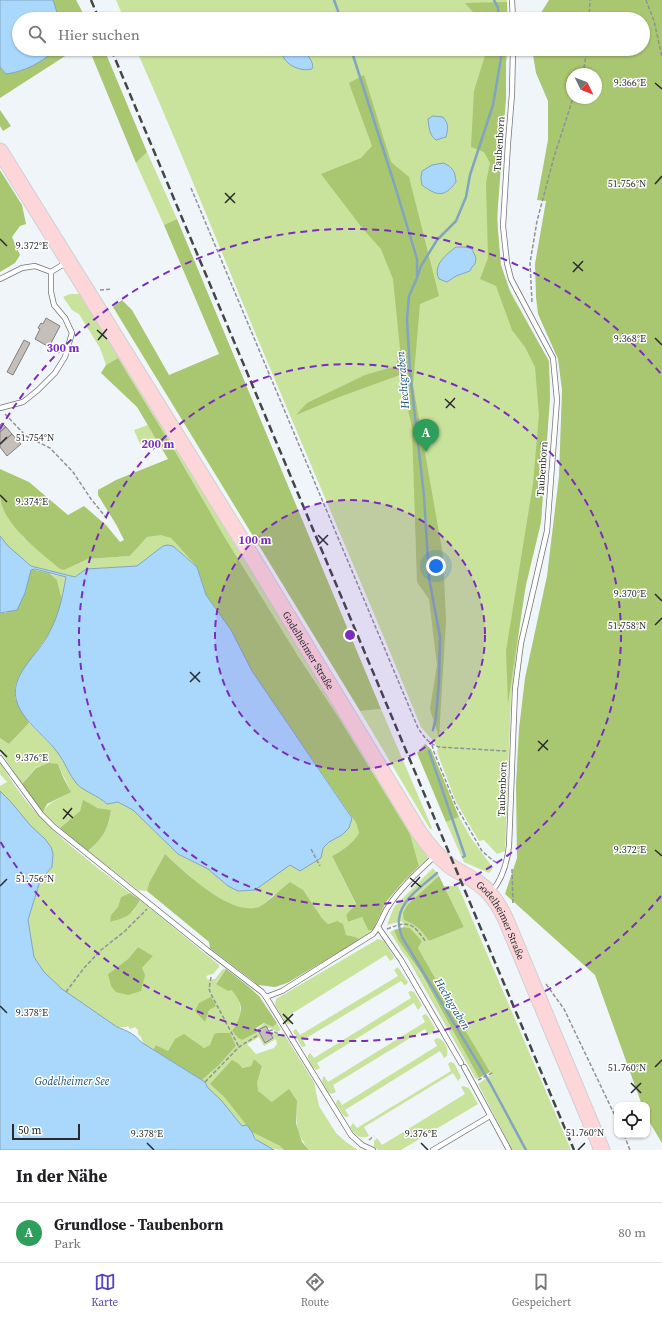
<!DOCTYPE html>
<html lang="de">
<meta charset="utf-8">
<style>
:root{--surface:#fff;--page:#f2f2f2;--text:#202124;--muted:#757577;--line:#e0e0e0;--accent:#5444bc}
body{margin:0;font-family:"Source Serif 4",serif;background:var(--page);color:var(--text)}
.controls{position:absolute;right:12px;bottom:12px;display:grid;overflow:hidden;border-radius:8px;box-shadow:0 1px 3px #0004}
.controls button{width:36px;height:36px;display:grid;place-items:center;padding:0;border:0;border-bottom:1px solid var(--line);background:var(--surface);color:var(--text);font:20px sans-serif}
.compass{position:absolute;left:566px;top:68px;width:36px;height:36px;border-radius:50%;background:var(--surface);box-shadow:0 1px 3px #0004;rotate:133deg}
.scale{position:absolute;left:12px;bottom:10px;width:68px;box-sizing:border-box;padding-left:4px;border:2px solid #282a2c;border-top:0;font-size:11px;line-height:14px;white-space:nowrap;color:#282a2c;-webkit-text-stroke:3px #fff;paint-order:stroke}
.you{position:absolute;left:436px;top:566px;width:14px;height:14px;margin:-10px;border:3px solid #fff;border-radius:50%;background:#1a73e8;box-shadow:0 0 0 6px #1a73e833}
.badge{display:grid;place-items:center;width:26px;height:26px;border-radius:50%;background:var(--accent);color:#fff;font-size:13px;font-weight:700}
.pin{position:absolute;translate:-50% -33px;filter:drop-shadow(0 1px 2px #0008)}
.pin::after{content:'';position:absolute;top:21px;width:14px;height:12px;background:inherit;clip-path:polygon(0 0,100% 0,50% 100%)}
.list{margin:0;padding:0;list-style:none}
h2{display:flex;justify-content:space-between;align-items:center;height:52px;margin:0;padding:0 16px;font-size:17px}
h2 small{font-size:13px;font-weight:400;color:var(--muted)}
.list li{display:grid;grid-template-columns:26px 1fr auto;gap:12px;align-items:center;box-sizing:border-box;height:60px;padding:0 16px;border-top:1px solid var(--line)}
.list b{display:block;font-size:15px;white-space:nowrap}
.list p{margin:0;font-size:13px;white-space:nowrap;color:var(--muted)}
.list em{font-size:13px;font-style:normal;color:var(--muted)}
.icon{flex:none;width:22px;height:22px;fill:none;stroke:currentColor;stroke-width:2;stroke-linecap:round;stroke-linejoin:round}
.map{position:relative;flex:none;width:662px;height:1150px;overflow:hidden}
.search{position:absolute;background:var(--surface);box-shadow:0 1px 3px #0004;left:12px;right:12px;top:12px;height:44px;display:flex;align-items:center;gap:10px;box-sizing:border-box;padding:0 14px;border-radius:22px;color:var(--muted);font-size:15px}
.sheet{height:112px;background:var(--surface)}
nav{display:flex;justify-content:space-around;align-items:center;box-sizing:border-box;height:56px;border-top:1px solid var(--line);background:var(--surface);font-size:11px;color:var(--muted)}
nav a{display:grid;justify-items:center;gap:2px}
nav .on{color:var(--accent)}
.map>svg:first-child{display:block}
.green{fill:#c9e29c;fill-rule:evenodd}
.forest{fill:#a9c670;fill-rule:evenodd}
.water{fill:#aad8fd;stroke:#83a4be}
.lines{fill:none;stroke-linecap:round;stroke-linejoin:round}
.stream{stroke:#83a4be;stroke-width:2.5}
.building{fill:#c4bfba;stroke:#84807b}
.lane-casing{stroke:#707479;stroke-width:6}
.primary-casing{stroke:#d0d0d1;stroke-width:17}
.path{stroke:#8f9396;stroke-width:1.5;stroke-dasharray:4 2;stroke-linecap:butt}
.lane{stroke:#fff;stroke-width:4.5}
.primary{stroke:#fcd6d9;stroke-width:15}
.rail{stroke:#434648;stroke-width:2.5;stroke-dasharray:8 4;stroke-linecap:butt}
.ticks{fill:none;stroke:#282a2c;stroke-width:1.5}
.ring{fill:none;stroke:#7b2cbf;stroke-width:2;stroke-dasharray:7 5}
.labels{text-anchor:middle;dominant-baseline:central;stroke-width:3;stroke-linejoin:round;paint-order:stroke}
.street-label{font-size:10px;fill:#282a2c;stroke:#fff}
.water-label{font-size:11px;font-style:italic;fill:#124e76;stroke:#fff}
.ticks-label{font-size:10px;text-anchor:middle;fill:#282a2c;stroke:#fff;stroke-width:3;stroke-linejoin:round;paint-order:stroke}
.centre{fill:#7b2cbf;stroke:#fff;stroke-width:2}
.ring-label{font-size:12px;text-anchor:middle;font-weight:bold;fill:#7b2cbf;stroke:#fff;stroke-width:3;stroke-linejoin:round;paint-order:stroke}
</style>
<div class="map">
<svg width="662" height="1150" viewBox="0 0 662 1150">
<rect width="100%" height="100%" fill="#f0f5fa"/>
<!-- green -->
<g class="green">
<path d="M116 0H507L508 19H124Z"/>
<path d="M136 49H510L506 62V82L497 190 499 270 536 338 548 365 550 385 541 522 523 599 511 697 505 851 497 854 484 840 479 841 456 802 437 752 438 747 421 727C368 598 313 470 259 342 218 244 179 146 136 49Z"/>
<path d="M147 152 177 219 164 225 136 163Z"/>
<path d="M70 294H79L87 301 426 853 428 859 419 866 410 834 339 718 298 656 224 536 176 453 118 358 106 365 100 348 79 314 72 310 63 297Z"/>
<path d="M148 425 156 438 140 444 134 430Z"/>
<path d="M0 498 4 509 23 537 60 569 64 570 88 559 130 556 147 537 161 534 171 538 197 567 173 546 167 545 163 546 137 566 86 569 75 577 31 566 8 546 0 536Z"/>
<path d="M50 574 66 577 62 600 57 580Z"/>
<path d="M381 709 432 828 430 829 360 711Z"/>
<path d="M29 723 58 752 78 785 102 799 107 804 118 802 133 810 178 854 208 869 228 886 284 869 290 865 301 871 329 842 342 835 349 828 352 818 356 823 359 833C352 844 343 850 332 856L356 905 346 915 348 922 362 917 368 930H373L360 940 356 937 346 935 337 921 328 924 321 917 273 895C267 901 262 908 253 909 223 911 186 872 165 854L149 883 147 891 138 890 88 851C103 838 108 830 111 810L99 808 83 801 80 811 60 828 43 812C51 799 61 800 70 790L58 764 36 767 22 784 0 751V738L9 744Z"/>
<path d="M0 762C12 783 27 804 44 821 70 848 101 870 130 893L121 897 118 907 111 915 133 912 140 900 219 965V967L213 974 208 975 206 977 208 980 215 979 223 969H226L216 983 231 990 239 998 241 1015 232 1031 238 1038 242 1040 265 1023 273 1027 277 1023 281 1030 277 1032 271 1028H267L266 1026 258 1031 266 1042 273 1038 270 1033 273 1032 275 1034 279 1035 283 1033 284 1034 314 1082 319 1106 336 1133 346 1142 358 1150H309C295 1133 296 1121 297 1101L272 1102 257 1091V1083L262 1066 254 1059 251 1066 242 1068 210 1084 225 1098 247 1125 242 1126 221 1100 212 1093 208 1088 205 1082 202 1080 219 1065 236 1046 230 1033 214 1034 210 1045 204 1048 198 1045 192 1039H175L168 1051 156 1045 153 1050 143 1043 141 1037 138 1034V1030L135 1027 130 1029 128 1026 126 1027H117L62 989 44 972 34 957 28 920 40 881 52 867 45 839 30 825 11 802 0 791V786L7 782 0 774ZM138 947 153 956 142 968 108 974 128 959ZM259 1037 264 1046 276 1039 277 1044 274 1048 256 1054 247 1044Z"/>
<path d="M459 817 471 838 493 868 489 873 464 862 446 822Z"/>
<path d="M433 868 439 876 408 904 413 923 419 927 429 941 464 927 444 886H458L571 1150H512L478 1084 491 1075 455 1013 418 948 422 941 410 928 404 927 402 921 387 925 394 907Z"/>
<path d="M394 930 398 940 421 974 479 1078 476 1079 408 959 401 950 390 932Z"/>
<path d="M378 939 384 941 394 957 393 959 390 961 386 955 288 1016 292 1023 287 1024 276 1007 275 1004 276 999Z"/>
<path d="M398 967 408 982 407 984 404 985 401 981 303 1040 306 1046 302 1047 293 1031 296 1029 300 1035 398 976 394 970Z"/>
<path d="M411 991 414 992 422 1005 418 1010 414 1003 317 1063 320 1068 317 1070C312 1068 307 1059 308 1055L310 1053 314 1058 411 998 408 992Z"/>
<path d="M425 1014 427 1015 435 1028 434 1031 429 1035 425 1029 333 1085 336 1092 331 1094 328 1092 322 1081 323 1077 324 1076 328 1082 425 1022 422 1016Z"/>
<path d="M437 1038C444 1039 449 1048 447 1056L444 1058 440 1051 345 1110 349 1116 346 1117 343 1115 336 1104 337 1100H339L342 1105 437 1046 434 1040Z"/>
<path d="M450 1062 454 1063 461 1077 458 1081 453 1073 364 1127 369 1136C360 1140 354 1134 350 1127L353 1123 357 1128 451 1071 448 1064Z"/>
<path d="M463 1086 469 1088 478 1104 401 1150H379L374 1147V1141L377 1138 382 1145 465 1094 461 1087Z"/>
<path d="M252 1132 280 1146 284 1150C272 1150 257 1145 252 1132Z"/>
</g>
<!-- forest -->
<g class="forest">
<path d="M53 0H76L83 13 91 19H59Z"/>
<path d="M549 0H662V1143L647 1118V1105H642L595 975 505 894 517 858 516 784 519 729 525 678 547 576 559 476 562 390 558 359 538 314 536 297 535 264 546 201 537 200 548 140V101L536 73 532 49H643V19H537ZM572 74H596V98H572Z"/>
<path d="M507 2V19H479L465 3Z"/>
<path d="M56 49H76L0 98V67L6 74 54 51Z"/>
<path d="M89 49H104L147 152 136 163Z"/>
<path d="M487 49H506V99L497 219 501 265 511 294 549 361 550 399 541 522 526 584 508 703 506 651 533 484 539 415 535 367 525 347 512 330 496 286 480 279 488 258 486 183 490 163 484 152 471 147 474 91Z"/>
<path d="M364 75 391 162 409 177 439 296 420 304 413 385 443 555 446 621 439 737 430 709 437 665 429 599 417 582 412 427 400 375 339 397 296 415 307 403 365 375 396 366 400 349 393 279 381 249 363 229 321 174 361 158 372 146 349 83Z"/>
<path d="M0 110 11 126 3 131 0 126Z"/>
<path d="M0 170 22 205 26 224 20 226 12 237 20 255 15 263 0 272Z"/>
<path d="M177 219 381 709 360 711 113 307 122 300 132 310 169 375 219 354 164 225Z"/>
<path d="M118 358 176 453 224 536 298 656 339 718 410 834 419 866 403 882 386 902 373 930H368L362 917 348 922 346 915 356 904 332 856C343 850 352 844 359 833L356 823 252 671 231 630 206 595 197 567 171 538 161 535 147 537 130 556 88 559 64 570 60 569C39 551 4 526 0 497 0 488 0 478 0 469L29 482 68 515 84 506 106 525 120 542 124 540 117 526 98 495V490L116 480 168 459 137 407 101 373 106 365Z"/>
<path d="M31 569 49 573 57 580 62 600 60 612 48 635 19 676 15 687V698L29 723 9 744 0 738V613H6L25 593Z"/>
<path d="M425 744 431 749 459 817 446 822 417 753Z"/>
<path d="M49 763 58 764 64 779 71 792 47 804 43 812 22 784 36 768Z"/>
<path d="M83 800 98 808 111 810C108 830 103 838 88 851L60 828 80 811Z"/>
<path d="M165 854C184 871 230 917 259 907 264 905 284 887 290 882L303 890 321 917 328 924 337 921 343 924 346 935 356 937 360 940 287 983 275 987 258 985 210 948 209 942 147 891 149 883Z"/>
<path d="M439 876 464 927 429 941C421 930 417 925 404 920L403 913 408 904Z"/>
<path d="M130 893 140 900C131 916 127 917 110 922L111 915 118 907 121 897Z"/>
<path d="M404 927 410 928 422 941 418 948 455 1013 490 1072 479 1078 421 973 398 940 394 930Z"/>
<path d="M138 947 153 956 142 968 145 975 141 991 128 995 116 992 111 986 108 974 128 959Z"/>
<path d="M226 969 248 986 259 996 277 1023 273 1027 264 1023 256 1028 257 1032 242 1040 238 1038 232 1031C242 1015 246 1005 231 990L228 991 216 984Z"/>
<path d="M211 997 216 1006 209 1010 205 1022 195 1011 199 1003Z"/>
<path d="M218 1033H230L236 1046 219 1065 202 1080 153 1050 156 1045 168 1051 175 1039 184 1034 204 1048 210 1045 214 1034Z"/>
<path d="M254 1059 262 1066 257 1083 258 1091 272 1102 289 1089 297 1101 296 1123 302 1142 309 1150H284L280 1146 252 1132 225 1098 210 1084 232 1060 239 1064 242 1068 251 1066Z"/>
</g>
<!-- water -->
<g class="water">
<path d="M0 0H53L59 19H19V49H56L55 51C39 63 27 71 6 74L0 67Z"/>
<path d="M284 49H302C307 55 315 62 312 69 301 72 284 65 282 53Z"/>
<path d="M433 116 443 117C449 124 448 128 446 137L436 140C429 135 429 127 428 119Z"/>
<path d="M444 163C453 168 455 171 456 182 444 198 437 196 422 185L421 178 422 171 432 165Z"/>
<path d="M456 247H465L472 249 476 258 475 264 472 267 470 271 456 276 447 282 439 279C432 265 447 254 456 247Z"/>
<path d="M0 536 8 546 31 566 75 577 86 569 137 566 163 546 167 545 173 546 197 567 206 595 231 630 252 671 352 818 349 828 342 835 329 842 323 848 321 858 300 871 290 865 255 890 238 891 228 886 208 869 178 854 133 810 118 802 107 804C99 796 83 791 77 784 69 775 65 762 58 753 42 731 3 709 19 677 26 662 40 650 48 635 59 615 62 599 66 577L35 569 31 570 25 593 17 610 0 613Z"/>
<path d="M0 791 11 802 30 825 45 839 51 847 53 854 52 867 40 881 28 920 34 957 44 972 62 989 117 1027C126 1030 136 1035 141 1042L205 1082 208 1088 221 1100 242 1126 247 1125 252 1132 255 1139 274 1150H0Z"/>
</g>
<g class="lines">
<!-- stream -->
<g class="stream">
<path d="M334 0 341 19"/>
<path d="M494 0 498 8 499 19"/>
<path d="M351 49 395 186 417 259V276"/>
<path d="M433 730 436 717 439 681 440 637 429 578 424 496 410 372 407 319 409 296 417 278 421 266 437 240 456 221 466 197 470 175 493 105 501 58V49"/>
<path d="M429 751 465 856 463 857"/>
<path d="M437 873C424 885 401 899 399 919 398 925 400 931 402 937L490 1083 526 1150"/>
</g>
</g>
<!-- building -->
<g class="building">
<path d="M46 318 60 326 49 347 35 339 40 329 38 328 41 323 43 324Z"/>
<path d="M24 340 30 343 13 375 7 372Z"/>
<path d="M2 423 6 427 0 432V425Z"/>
<path d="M6 427 12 434 0 445V432Z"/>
<path d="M12 434 21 444 7 456 0 447V445Z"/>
<path d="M266 1026 273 1038 265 1043 258 1030Z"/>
</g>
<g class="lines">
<defs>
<g id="lane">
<path d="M512 0 513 19"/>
<path d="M51 272 67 262"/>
<path d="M0 279 22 268 35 266 51 272"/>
<path d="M0 408 23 402 38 390 55 373 65 357 72 333 65 318 54 305 51 292V272"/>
<path d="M0 758 41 814 54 827 207 950 262 992 266 997 351 1135 362 1145 373 1150"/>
<path d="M491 892C503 879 507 863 509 846L515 689 521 643 547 531 557 400 553 358 511 279 507 263 503 226 508 143 512 94 513 49"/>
<path d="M378 927 401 960 461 1063"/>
<path d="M266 997 282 991 373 934C380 926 382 916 388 907 400 888 419 871 435 856"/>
<path d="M464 1067 509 1150"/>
<path d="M433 1150 490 1116"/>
</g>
<g id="primary">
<path id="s1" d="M0 151 251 555 419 832C428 845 437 856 450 866 463 875 480 881 490 894 497 902 502 911 506 920L602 1150"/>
</g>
</defs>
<!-- lane casing -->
<use href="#lane" class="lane-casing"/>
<!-- primary casing -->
<use href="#primary" class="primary-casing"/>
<!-- path -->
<g class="path">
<path d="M646 0 654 21 662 57"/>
<path d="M589 19 590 0"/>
<path d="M583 74 587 49"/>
<path d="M191 188 418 728C424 737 429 744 439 747L506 751"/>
<path d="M100 290 112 289"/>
<path d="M532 302 530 263 537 221 554 157 573 98"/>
<path d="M5 414 26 436 50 448 73 472 91 499 108 520"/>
<path d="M432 745 434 752 456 806 482 851 490 858 498 864"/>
<path d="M311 849 320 866"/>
<path d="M512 869 513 905"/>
<path d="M387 929C410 920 412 923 426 942"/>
<path d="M211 977 209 989 212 996 239 1047"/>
<path d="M546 984 564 1009 617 1120"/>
<path d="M66 992 84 968 101 950 125 931 147 909"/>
<path d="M269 1031 272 1030 276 1033H280"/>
<path d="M478 1080 494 1072"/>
<path d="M205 1082 239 1047 258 1035"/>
<path d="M624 1135 630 1150"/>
<path d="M369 1140 374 1136"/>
</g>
<!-- lane -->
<use href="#lane" class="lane"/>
<!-- primary -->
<use href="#primary" class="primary"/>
<!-- rail -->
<g class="rail">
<path d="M91 0 99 19"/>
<path d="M111 49 574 1150"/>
</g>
</g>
<!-- ticks -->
<path class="ticks" d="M655 83 662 89M655 184 662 176M225 193 235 203M225 203 235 193M0 239 7 246M573 262 583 271M573 272 583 261M97 330 107 339M655 338 662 345M98 340 107 329M445 399 455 408M446 408 455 398M0 444 7 437M0 495 7 502M318 535 328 545M318 545 328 535M655 594 662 601M655 625 662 618M190 672 200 682M190 682 200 672M538 741 548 750M0 750 7 757M538 751 548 740M63 809 73 818M63 819 72 808M655 850 662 856M410 878 421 887M0 886 7 879M411 887 420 877M0 1006 7 1013M283 1014 293 1024M283 1024 293 1014M655 1067 662 1060M631 1083 641 1093M631 1093 641 1083M147 1143 154 1150M421 1143 428 1150M578 1150 585 1143"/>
<!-- distance rings -->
<circle cx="350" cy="635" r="135" fill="#7b2cbf" fill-opacity=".12"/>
<g class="ring">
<circle cx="350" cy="635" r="135"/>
<circle cx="350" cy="635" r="271"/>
<path d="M661 896A406 406 0 0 1 0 841M0 429A406 406 0 0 1 661 374"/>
</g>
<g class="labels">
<!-- street labels -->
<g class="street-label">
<text transform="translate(499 144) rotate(-86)">Taubenborn</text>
<text transform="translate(542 469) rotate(-86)">Taubenborn</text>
<text stroke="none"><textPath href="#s1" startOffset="587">Godelheimer Straße</textPath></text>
<text transform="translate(502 789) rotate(-88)">Taubenborn</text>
<text stroke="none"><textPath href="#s1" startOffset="923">Godelheimer Straße</textPath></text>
</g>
<!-- water labels -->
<g class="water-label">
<text transform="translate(403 380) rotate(-95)">Hechtgraben</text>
<text transform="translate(452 1004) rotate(59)">Hechtgraben</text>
<text x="72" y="1081">Godelheimer See</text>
</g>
</g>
<g class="ticks-label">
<text x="630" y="86">9.366°E</text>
<text x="627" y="187">51.756°N</text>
<text x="32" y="249">9.372°E</text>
<text x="630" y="342">9.368°E</text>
<text x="35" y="441">51.754°N</text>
<text x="32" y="505">9.374°E</text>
<text x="630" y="597">9.370°E</text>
<text x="627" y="629">51.758°N</text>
<text x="32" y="761">9.376°E</text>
<text x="630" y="853">9.372°E</text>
<text x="35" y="882">51.756°N</text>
<text x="32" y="1016">9.378°E</text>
<text x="627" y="1071">51.760°N</text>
<text x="585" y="1136">51.760°N</text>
<text x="147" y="1137">9.378°E</text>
<text x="421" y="1137">9.376°E</text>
</g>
<circle cx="350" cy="635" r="6" class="centre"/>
<g class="ring-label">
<text x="63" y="352">300 m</text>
<text x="158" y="448">200 m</text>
<text x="255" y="544">100 m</text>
</g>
</svg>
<div class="controls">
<button><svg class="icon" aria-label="locate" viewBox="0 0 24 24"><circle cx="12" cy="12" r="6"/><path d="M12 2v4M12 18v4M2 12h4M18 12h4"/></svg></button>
</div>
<svg class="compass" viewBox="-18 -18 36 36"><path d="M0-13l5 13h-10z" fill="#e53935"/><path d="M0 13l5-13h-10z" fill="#757577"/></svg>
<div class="scale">50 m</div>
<div class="you"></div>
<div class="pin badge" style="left:426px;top:452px;background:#2e9e5b">A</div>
<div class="search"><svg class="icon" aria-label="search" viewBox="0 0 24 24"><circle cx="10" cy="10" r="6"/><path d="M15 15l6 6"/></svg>Hier suchen</div>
</div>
<section class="sheet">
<h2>In der Nähe<small></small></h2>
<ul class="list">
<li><span class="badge" style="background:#2e9e5b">A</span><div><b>Grundlose - Taubenborn</b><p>Park</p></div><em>80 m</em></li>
</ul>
</section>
<nav>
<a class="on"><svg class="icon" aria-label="map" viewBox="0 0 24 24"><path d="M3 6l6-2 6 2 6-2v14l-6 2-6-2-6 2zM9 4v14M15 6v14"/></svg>Karte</a>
<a><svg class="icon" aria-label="directions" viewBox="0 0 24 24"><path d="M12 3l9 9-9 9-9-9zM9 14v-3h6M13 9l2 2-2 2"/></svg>Route</a>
<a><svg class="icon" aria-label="saved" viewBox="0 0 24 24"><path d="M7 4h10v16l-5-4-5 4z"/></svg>Gespeichert</a>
</nav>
